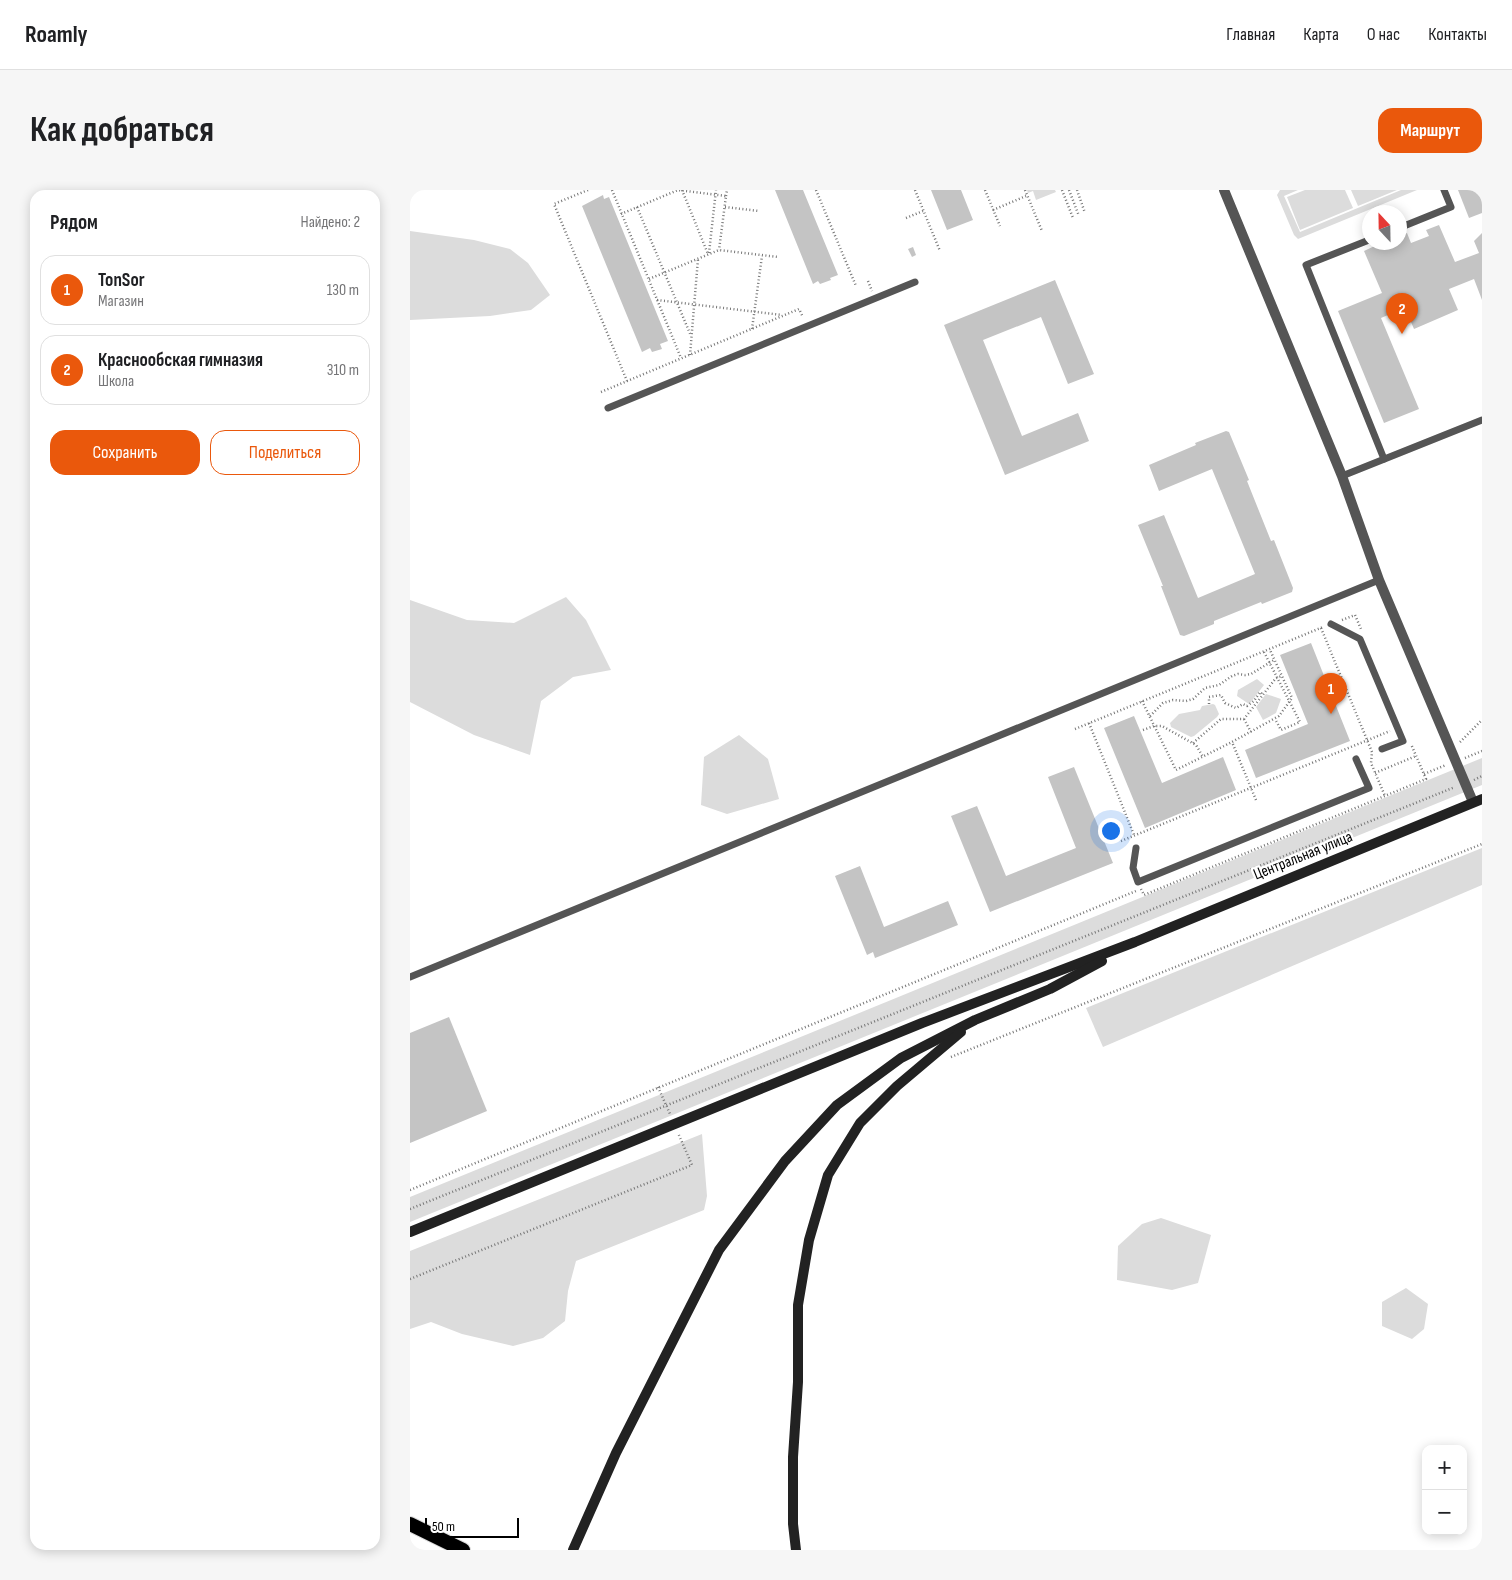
<!DOCTYPE html>
<html lang="ru">
<meta charset="utf-8">
<style>
:root{--surface:#fff;--page:#f6f6f6;--text:#202124;--muted:#757577;--line:#e0e0e0;--accent:#ea580c}
body{margin:0;font-family:"Sofia Sans Condensed",sans-serif;background:var(--page);color:var(--text)}
.controls{position:absolute;right:15px;bottom:15px;display:grid;overflow:hidden;border-radius:10px;box-shadow:0 2px 12px #0003}
.controls button{width:45px;height:45px;display:grid;place-items:center;padding:0;border:0;border-bottom:1px solid var(--line);background:var(--surface);color:var(--text);font:25px sans-serif}
.compass{position:absolute;left:952px;top:15px;width:45px;height:45px;border-radius:50%;background:var(--surface);box-shadow:0 2px 12px #0003;rotate:338deg}
.scale{position:absolute;left:15px;bottom:12px;width:94px;box-sizing:border-box;padding-left:5px;border:2px solid #000;border-top:0;font-size:14px;line-height:18px;white-space:nowrap;color:#000;-webkit-text-stroke:4px #fff;paint-order:stroke}
.you{position:absolute;left:700px;top:640px;width:18px;height:18px;margin:-12px;border:4px solid #fff;border-radius:50%;background:#1a73e8;box-shadow:0 0 0 8px #1a73e833}
.badge{display:grid;place-items:center;width:32px;height:32px;border-radius:50%;background:var(--accent);color:#fff;font-size:16px;font-weight:700}
.pin{position:absolute;translate:-50% -41px;filter:drop-shadow(0 1px 2px #0008)}
.pin::after{content:'';position:absolute;top:26px;width:18px;height:15px;background:inherit;clip-path:polygon(0 0,100% 0,50% 100%)}
.list{margin:0;padding:0;list-style:none}
h2{display:flex;justify-content:space-between;align-items:center;height:65px;margin:0;padding:0 20px;font-size:21px}
h2 small{font-size:16px;font-weight:400;color:var(--muted)}
.list li{display:grid;grid-template-columns:32px 1fr auto;gap:15px;align-items:center;box-sizing:border-box;height:70px;margin:0 10px 10px;padding:0 10px;border:1px solid var(--line);border-radius:15px}
.list b{display:block;font-size:19px;white-space:nowrap}
.list p{margin:0;font-size:16px;white-space:nowrap;color:var(--muted)}
.list em{font-size:16px;font-style:normal;color:var(--muted)}
.actions{display:flex;gap:10px;padding:15px 20px}
.actions a{flex:1;padding:11px 0;border:1px solid var(--accent);border-radius:15px;text-align:center;font-size:18px;color:var(--accent)}
.actions .main{background:var(--accent);color:#fff}
.map{position:relative;flex:none;width:1072px;height:1360px;overflow:hidden;border-radius:15px}
header{display:flex;align-items:center;gap:30px;box-sizing:border-box;height:70px;padding:0 25px;background:var(--surface);border-bottom:1px solid var(--line)}
header strong{font-size:24px}
nav{display:flex;gap:28px;margin-inline-start:auto;font-size:18px}
.intro{display:flex;align-items:center;justify-content:space-between;box-sizing:border-box;height:120px;padding:0 30px}
h1{margin:0;font-size:35px}
.button{padding:12px 22px;border-radius:15px;background:var(--accent);color:#fff;font-size:18px;font-weight:700}
main{display:flex;gap:30px;padding:0 30px}
aside{flex:1;background:var(--surface);border-radius:15px;box-shadow:0 2px 12px #0003}
.map>svg:first-child{display:block}
.green{fill:#dcdcdc}
.building{fill:#c4c4c4}
.lines{fill:none;stroke-linecap:round;stroke-linejoin:round}
.trunk-casing{stroke:#dbdbdb;stroke-width:16}
.path{stroke:#777;stroke-width:2.5;stroke-dasharray:1 2.5;stroke-linecap:butt}
.service{stroke:#555;stroke-width:7}
.minor{stroke:#555;stroke-width:10}
.secondary{stroke:#222;stroke-width:10}
.trunk{stroke:#000;stroke-width:14}
.labels{text-anchor:middle;dominant-baseline:central;stroke-width:4.5;stroke-linejoin:round;paint-order:stroke}
.street-label{font-size:16px;fill:#000;stroke:#fff}
</style>
<header>
<strong>Roamly</strong>
<nav><a>Главная</a><a>Карта</a><a>О нас</a><a>Контакты</a></nav>
</header>
<div class="intro"><h1>Как добраться</h1><a class="button">Маршрут</a></div>
<main>
<aside>
<h2>Рядом<small>Найдено: 2</small></h2>
<ul class="list">
<li><span class="badge">1</span><div><b>TonSor</b><p>Магазин</p></div><em>130 m</em></li>
<li><span class="badge">2</span><div><b>Краснообская гимназия</b><p>Школа</p></div><em>310 m</em></li>
</ul>
<div class="actions"><a class="main">Сохранить</a><a>Поделиться</a></div>
</aside>
<div class="map">
<svg width="1072" height="1360" viewBox="0 0 1072 1360">
<rect width="100%" height="100%" fill="#fff"/>
<!-- green -->
<g class="green">
<path d="M617 0H645L646 2 626 10 623 1 618 3Z"/>
<path d="M870 0H888L874 6 890 42 991 0H1007L888 49 884 45 867 5Z"/>
<path d="M895 0H935L943 18 890 40 877 7Z"/>
<path d="M941 0H987L948 16Z"/>
<path d="M0 41 64 50 100 59 118 73 140 105 121 120 80 126 0 130Z"/>
<path d="M156 407 176 430 201 480 163 487 131 511 120 565 64 545 0 512V410L57 430 104 433Z"/>
<path d="M847 489 854 495 841 512 839 514 827 506 828 500Z"/>
<path d="M856 504 871 509 866 523 853 530 846 517Z"/>
<path d="M803 514 805 515 809 524 807 527 784 546 781 547 761 537 760 533 769 524 790 520 792 516Z"/>
<path d="M329 545 358 569 369 609 317 624 291 615 294 567Z"/>
<path d="M1072 568V595L0 1032V1007Z"/>
<path d="M1072 658V695L693 857 676 818Z"/>
<path d="M292 944 297 1006 294 1020 166 1071 158 1101 155 1131 133 1148 103 1156 52 1144 21 1132 0 1139V1061Z"/>
<path d="M751 1028 801 1045 788 1093 762 1100 707 1090 708 1056 732 1034Z"/>
<path d="M996 1098 1018 1114 1014 1139 1002 1149 972 1136V1112Z"/>
</g>
<!-- building -->
<g class="building">
<path d="M365 0H393L428 85 420 88 421 90 410 94 408 91 403 94Z"/>
<path d="M521 0H551L563 30 537 40Z"/>
<path d="M1048 0H1072V23L1059 28Z"/>
<path d="M193 5 194 9 199 7 258 151 250 154 252 159 242 162 240 158 232 162 172 16Z"/>
<path d="M1029 35 1045 72 1069 63 1064 51 1072 43V110L1064 89 1039 99 1048 120 1004 139 998 125 988 130 985 122 971 128 1009 219 974 233 928 121 972 103 954 61 973 52H989V46L997 43 1001 53 1019 46 1016 40Z"/>
<path d="M503 57 506 65 502 67 498 59Z"/>
<path d="M645 90 684 184 658 194 631 127 573 150 612 246 668 223 679 251 595 285 534 135Z"/>
<path d="M816 241 819 242 839 290 837 291 861 351 864 350 883 398 882 402 852 414 851 412 804 431V434L774 446 770 445 751 396H753L728 335 754 325 788 408 845 384 802 279 749 301 739 275 786 255 785 253Z"/>
<path d="M901 453 940 551 846 588 835 560 898 534 870 465Z"/>
<path d="M724 526 752 593 813 567 826 600 735 638 694 538Z"/>
<path d="M664 577 703 673 580 722 541 626 567 616 596 686 666 658 638 587Z"/>
<path d="M450 676 474 737 538 711 548 735 465 768 463 762 457 765 425 686Z"/>
<path d="M39 827 77 921 0 953V843Z"/>
</g>
<g class="lines">
<defs>
<path id="trunk" d="M0 1334 53 1360"/>
</defs>
<!-- trunk casing -->
<use href="#trunk" class="trunk-casing"/>
<!-- path -->
<g class="path">
<path d="M178 0 144 14 217 191"/>
<path d="M202 0 271 168"/>
<path d="M272 0 298 64"/>
<path d="M406 0 446 96"/>
<path d="M505 0 530 61"/>
<path d="M575 0 590 36"/>
<path d="M615 0 632 41"/>
<path d="M652 0 663 28"/>
<path d="M659 0 669 26"/>
<path d="M667 0 675 23"/>
<path d="M316 6 317 0"/>
<path d="M227 17 281 146"/>
<path d="M315 17 349 21"/>
<path d="M583 20 616 6"/>
<path d="M211 24 268 0 316 6 309 60"/>
<path d="M496 28 513 21"/>
<path d="M299 63 306 0"/>
<path d="M239 89 309 60 368 67"/>
<path d="M458 91 462 101"/>
<path d="M247 110 372 125"/>
<path d="M342 139 352 66"/>
<path d="M280 165 288 69"/>
<path d="M191 202 389 119 393 127"/>
<path d="M932 430 945 425 951 439"/>
<path d="M911 438 962 562 961 573 975 606"/>
<path d="M854 462 890 532 871 540 865 529"/>
<path d="M732 511 766 580 822 552"/>
<path d="M799 514V507L811 505 815 513 826 518 833 514 837 516 844 511 850 502 853 505"/>
<path d="M740 526 753 513 763 510 776 511 783 509 795 498 809 495 822 486 828 484 835 485 841 484 864 470"/>
<path d="M834 529 841 542"/>
<path d="M679 533 724 645"/>
<path d="M665 539 913 437"/>
<path d="M733 540 744 536H752L786 555 793 567"/>
<path d="M1050 552 1072 530"/>
<path d="M783 553 811 529H834L866 488 872 486"/>
<path d="M1055 568 1072 561"/>
<path d="M965 583 1006 566"/>
<path d="M1014 584 1036 575"/>
<path d="M1064 590 1072 586"/>
<path d="M846 610 822 552 869 526 882 508 860 460"/>
<path d="M711 651 980 541"/>
<path d="M731 699 734 705 1016 589 1001 554"/>
<path d="M541 867 1072 654"/>
<path d="M248 897 260 924"/>
<path d="M0 1000 726 701"/>
<path d="M0 1019 1045 597"/>
<path d="M0 1089 282 975 268 943"/>
</g>
<!-- service -->
<g class="service">
<path d="M989 38 1041 17 1034 0"/>
<path d="M959 50 896 75 974 269"/>
<path d="M198 218 505 92"/>
<path d="M932 286 1072 230"/>
<path d="M921 434 950 449 993 551 972 559"/>
<path d="M726 658 723 678 728 692 959 598 946 569"/>
<path d="M0 787 969 390"/>
</g>
<!-- minor -->
<path class="minor" d="M814 0 932 286 969 390 1063 612"/>
<!-- secondary -->
<g class="secondary">
<path d="M0 1042 512 833 725 752 1072 609"/>
<path d="M163 1360 206 1263 309 1060 375 971 427 915 491 868 565 830 640 799 692 771"/>
<path d="M386 1360 383 1334V1267L388 1192V1115L399 1050 418 985 450 933 487 896 551 842"/>
</g>
<!-- trunk -->
<use href="#trunk" class="trunk"/>
</g>
<g class="labels">
<!-- street labels -->
<g class="street-label">
<text transform="translate(893 666) rotate(-22)">Центральная улица</text>
</g>
</g>
</svg>
<div class="controls">
<button>+</button>
<button>−</button>
</div>
<svg class="compass" viewBox="-18 -18 36 36"><path d="M0-13l5 13h-10z" fill="#e53935"/><path d="M0 13l5-13h-10z" fill="#757577"/></svg>
<div class="scale">50 m</div>
<div class="you"></div>
<div class="pin badge" style="left:921px;top:524px">1</div>
<div class="pin badge" style="left:992px;top:144px">2</div>
</div>
</main>
